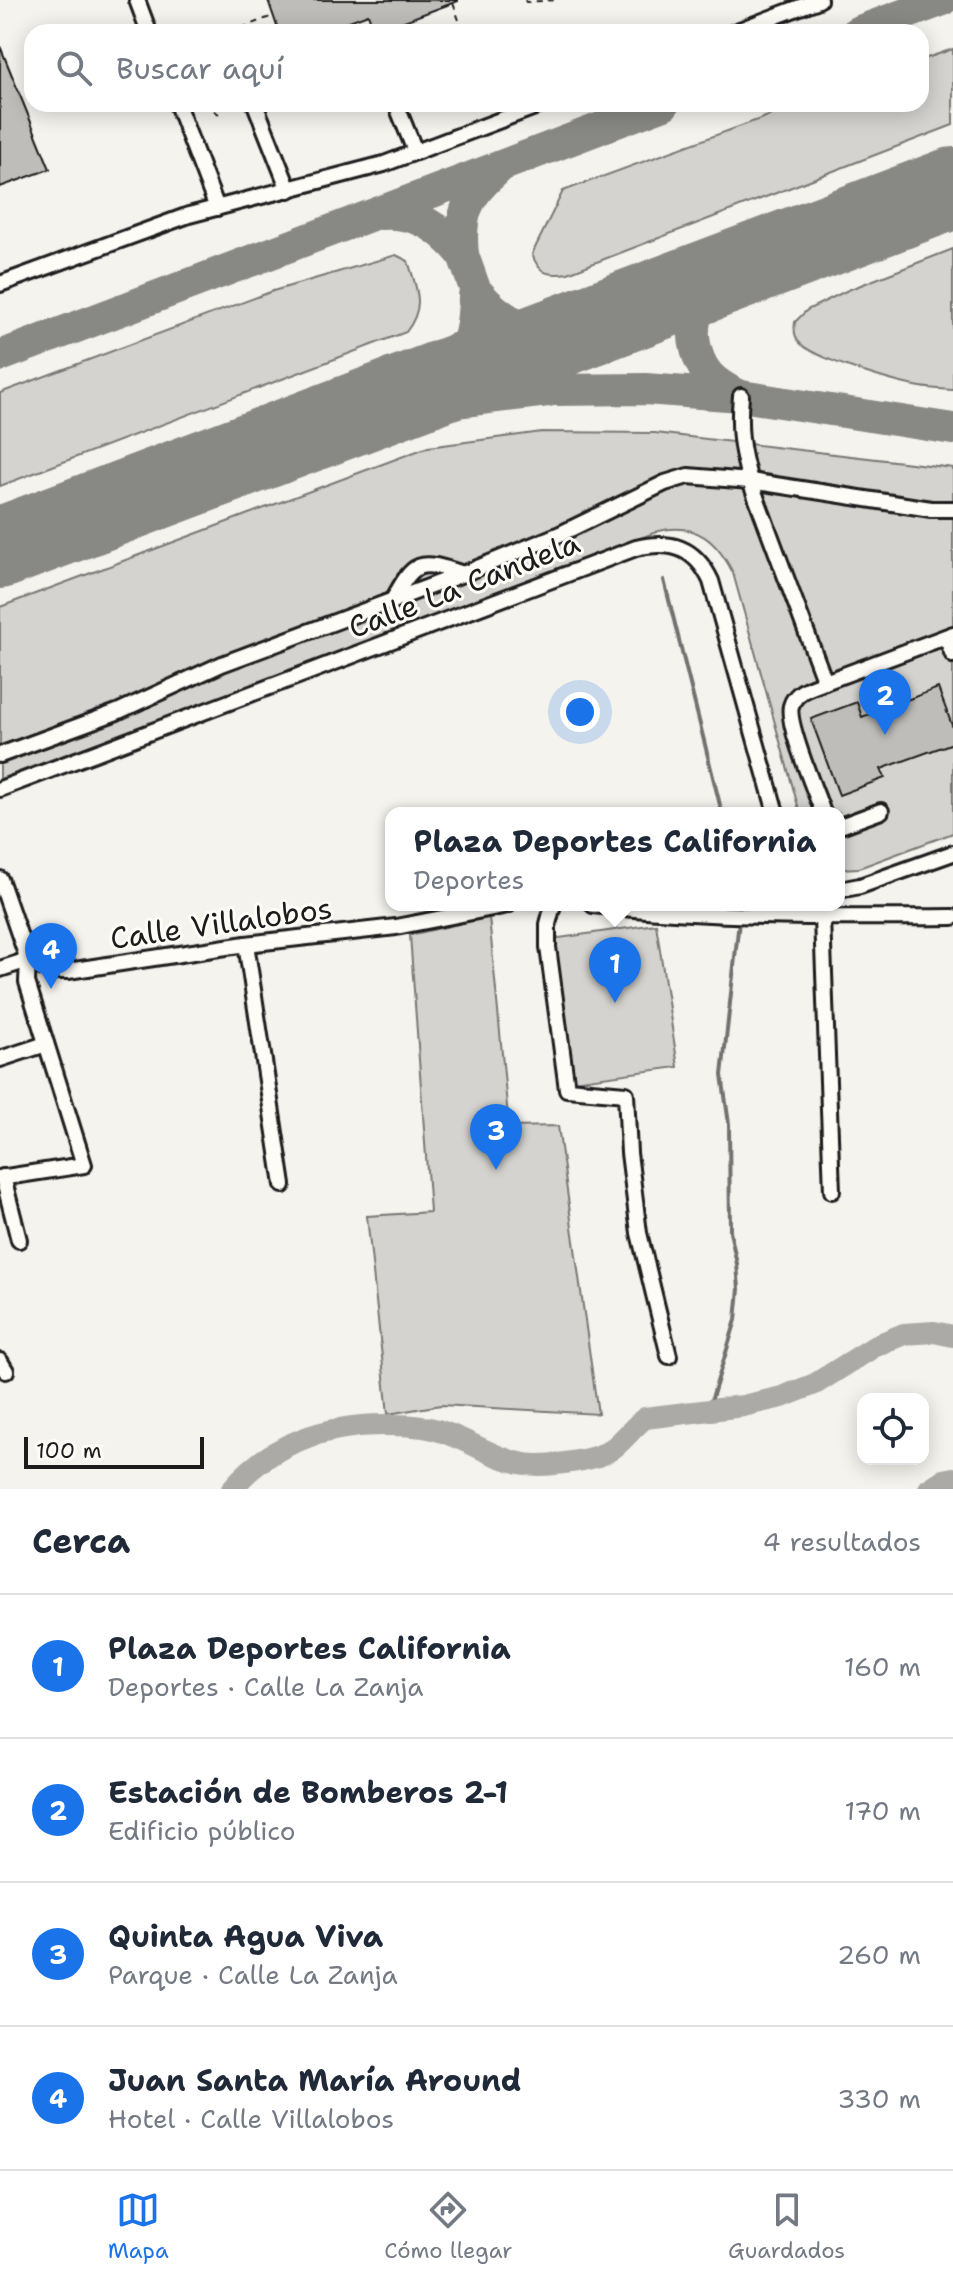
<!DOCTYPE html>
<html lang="es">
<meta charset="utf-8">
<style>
:root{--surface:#fff;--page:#f2f2f3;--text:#1f2937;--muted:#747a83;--line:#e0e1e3;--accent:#1a73e8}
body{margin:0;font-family:"Shantell Sans",sans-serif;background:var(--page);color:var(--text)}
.controls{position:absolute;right:24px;bottom:24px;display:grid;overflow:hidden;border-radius:16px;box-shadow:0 4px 20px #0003}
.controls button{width:72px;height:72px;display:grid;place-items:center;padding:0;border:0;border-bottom:2px solid var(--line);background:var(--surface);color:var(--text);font:40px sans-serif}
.scale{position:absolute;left:24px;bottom:20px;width:180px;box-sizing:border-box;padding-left:8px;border:4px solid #1c1c1c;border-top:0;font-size:22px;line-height:28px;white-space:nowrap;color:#1c1c1c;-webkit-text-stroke:6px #fdfcf7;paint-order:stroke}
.you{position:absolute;left:580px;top:712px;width:28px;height:28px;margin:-20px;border:6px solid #fff;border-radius:50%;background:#1a73e8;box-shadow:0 0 0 12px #1a73e833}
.badge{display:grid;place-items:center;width:52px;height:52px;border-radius:50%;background:var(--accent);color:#fff;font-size:26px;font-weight:700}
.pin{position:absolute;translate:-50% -66px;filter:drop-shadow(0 2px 4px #0008)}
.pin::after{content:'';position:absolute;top:42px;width:28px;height:24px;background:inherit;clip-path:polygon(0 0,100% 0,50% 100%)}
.popup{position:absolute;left:385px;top:807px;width:460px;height:104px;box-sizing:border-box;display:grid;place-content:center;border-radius:16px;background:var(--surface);filter:drop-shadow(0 2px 6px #0005);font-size:26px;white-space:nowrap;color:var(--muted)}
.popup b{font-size:30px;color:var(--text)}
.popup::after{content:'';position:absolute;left:50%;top:100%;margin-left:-16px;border:16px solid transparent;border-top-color:var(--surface)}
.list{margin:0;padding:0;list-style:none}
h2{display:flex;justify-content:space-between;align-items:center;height:104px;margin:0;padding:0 32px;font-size:34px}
h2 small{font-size:26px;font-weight:400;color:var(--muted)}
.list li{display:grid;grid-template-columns:52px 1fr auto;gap:24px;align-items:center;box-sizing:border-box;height:144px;padding:0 32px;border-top:2px solid var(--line)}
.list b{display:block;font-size:30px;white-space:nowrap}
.list p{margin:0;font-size:26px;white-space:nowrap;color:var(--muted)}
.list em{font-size:26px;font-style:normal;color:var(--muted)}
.icon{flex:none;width:44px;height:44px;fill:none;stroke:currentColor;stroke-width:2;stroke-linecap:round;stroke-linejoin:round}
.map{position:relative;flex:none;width:953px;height:1489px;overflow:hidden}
.search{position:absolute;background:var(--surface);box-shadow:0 4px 20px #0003;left:24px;right:24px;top:24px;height:88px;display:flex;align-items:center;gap:20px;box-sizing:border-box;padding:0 28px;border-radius:24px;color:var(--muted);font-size:30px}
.sheet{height:680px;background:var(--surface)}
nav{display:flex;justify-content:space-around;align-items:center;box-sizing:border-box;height:112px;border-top:2px solid var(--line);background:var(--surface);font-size:22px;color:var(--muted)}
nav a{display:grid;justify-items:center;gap:4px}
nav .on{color:var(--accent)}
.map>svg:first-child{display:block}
.green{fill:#d4d3cf;stroke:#787876;stroke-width:2}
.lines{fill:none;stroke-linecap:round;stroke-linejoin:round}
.stream{stroke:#72716f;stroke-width:4}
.river{stroke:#abaaa6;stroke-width:22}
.taxiway{stroke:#888885;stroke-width:32}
.runway{stroke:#888885;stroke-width:82}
.building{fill:#bebdba;stroke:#1c1c1c;stroke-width:2}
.minor-casing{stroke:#1c1c1c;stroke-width:20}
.path{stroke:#1c1c1c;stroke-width:2;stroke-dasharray:6 6;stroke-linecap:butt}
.minor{stroke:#fdfcf7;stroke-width:14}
.labels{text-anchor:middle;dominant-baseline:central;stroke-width:6;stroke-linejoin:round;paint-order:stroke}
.street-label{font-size:30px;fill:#1c1c1c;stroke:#fdfcf7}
</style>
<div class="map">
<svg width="953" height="1489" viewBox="0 0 953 1489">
<rect width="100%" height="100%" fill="#f4f3ee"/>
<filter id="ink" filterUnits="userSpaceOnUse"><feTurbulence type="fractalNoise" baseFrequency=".0125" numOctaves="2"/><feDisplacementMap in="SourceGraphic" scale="16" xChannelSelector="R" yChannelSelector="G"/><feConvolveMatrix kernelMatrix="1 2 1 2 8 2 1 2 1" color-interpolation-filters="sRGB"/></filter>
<g filter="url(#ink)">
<!-- green -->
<g class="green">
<path d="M953 49V125L568 273C548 276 539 274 532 254L563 191 801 104H921V60Z"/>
<path d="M953 249V390C943 389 932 389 921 387 899 384 810 358 798 341 794 335 794 328 795 322L807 310 848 290Z"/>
<path d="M396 255 408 261C417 290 426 306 406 332L0 486V393L273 291Z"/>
<path d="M542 432 655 433 953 468V833L859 868 839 869V813H800L733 573C717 541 696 522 659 531L0 779V607L428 447Z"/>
<path d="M489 917 509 1127 558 1126 598 1414 441 1405 388 1414 367 1216 430 1212 410 935Z"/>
<path d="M656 924 678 1067 573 1081 552 939Z"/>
</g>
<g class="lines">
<!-- stream -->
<g class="stream">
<path d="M664 580 722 813"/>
<path d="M708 1411 736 1320 739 1289 737 1264 730 1231 729 1124 722 1075 739 921"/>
</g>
<!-- river -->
<g class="river">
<path d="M232 1489C270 1443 326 1425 385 1425 401 1425 418 1425 433 1429 465 1437 493 1459 525 1464 545 1467 579 1462 598 1456 618 1450 629 1430 645 1418L743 1406 782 1397 815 1384 877 1345 904 1334 934 1332 953 1336"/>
<path d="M929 1489 943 1480 953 1478"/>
</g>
<!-- taxiway -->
<g class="taxiway">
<path d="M857 32 943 0"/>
<path d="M496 171C466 196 459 216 463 255L500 359 520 380 537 387 555 390 645 389 741 396 953 429"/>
<path d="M381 214C417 211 441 228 463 255"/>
<path d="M718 277C710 289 700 301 696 316 690 337 697 366 714 380 722 387 732 392 741 396"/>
<path d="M479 294C517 338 547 333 599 323"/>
<path d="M0 356 664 104"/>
<path d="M432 385C467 356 473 341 474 296"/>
<path d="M313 430 431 405 548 391"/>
</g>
<!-- runway -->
<path class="runway" d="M0 548 953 188"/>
</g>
<!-- building -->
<g class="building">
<path d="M268 0H458V1L391 26 383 21 372 25 368 14 320 32H279Z"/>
<path d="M0 46 50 169 0 187Z"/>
<path d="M938 688 953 728V743L881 769 885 778 839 795 811 719 857 702 862 717Z"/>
</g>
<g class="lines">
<defs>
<g id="minor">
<path d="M137 0 149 32"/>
<path d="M734 32 819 0"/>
<path d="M177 104 217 208"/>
<path d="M255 104 289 190"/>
<path d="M396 104 415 151"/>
<path d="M0 284 189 215 384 164 543 104"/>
<path d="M741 396C738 429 741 450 750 481L825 682 953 634"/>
<path d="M392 602C414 560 419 559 463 574"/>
<path d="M946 637 953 655"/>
<path d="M0 755 117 712 222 664 463 574 560 534 665 483 688 476 750 481 931 509H953"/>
<path d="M0 789 636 548C671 540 695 547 711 581L776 813"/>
<path d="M823 813C816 792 786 724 791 706 795 691 812 687 825 682"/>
<path d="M839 825H843L881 811"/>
<path d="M0 879 28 960 49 971H68L246 944 396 927 508 905"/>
<path d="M839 890 860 886 953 853"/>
<path d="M553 905 548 924V947L567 1089 626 1094 629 1153 639 1233 669 1356"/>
<path d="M593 905C712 918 833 918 953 917"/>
<path d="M822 918 832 1191"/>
<path d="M246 944 283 1185"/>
<path d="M0 969 28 960 27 982 84 1165 0 1178"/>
<path d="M0 1059 46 1044"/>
<path d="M3 1177 19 1240"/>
<path d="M0 1361 6 1371"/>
</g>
</defs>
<!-- minor casing -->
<use href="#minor" class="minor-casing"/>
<!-- path -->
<g class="path">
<path d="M525 0 526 2 557 0"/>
<path d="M453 3 461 26 485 29 494 26"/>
<path d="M391 26 393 32"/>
<path d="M230 32 273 16"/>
<path d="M204 104 219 114"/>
</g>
<!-- minor -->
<use href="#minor" class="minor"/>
</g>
</g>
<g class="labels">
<!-- street labels -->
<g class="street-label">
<text transform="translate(464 585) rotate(-21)">Calle La Candela</text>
<text transform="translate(221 923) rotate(-8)">Calle Villalobos</text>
</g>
</g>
</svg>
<div class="controls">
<button><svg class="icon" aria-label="locate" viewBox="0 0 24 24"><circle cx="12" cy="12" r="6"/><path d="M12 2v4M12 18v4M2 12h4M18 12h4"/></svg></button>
</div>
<div class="scale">100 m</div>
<div class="you"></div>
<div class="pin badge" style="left:615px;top:1003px">1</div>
<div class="popup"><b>Plaza Deportes California</b>Deportes</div>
<div class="pin badge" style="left:885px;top:735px">2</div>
<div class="pin badge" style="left:496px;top:1170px">3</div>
<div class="pin badge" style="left:51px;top:989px">4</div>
<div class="search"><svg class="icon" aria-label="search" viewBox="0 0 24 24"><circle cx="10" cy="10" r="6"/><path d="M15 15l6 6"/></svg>Buscar aquí</div>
</div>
<section class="sheet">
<h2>Cerca<small>4 resultados</small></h2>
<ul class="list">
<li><span class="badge">1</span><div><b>Plaza Deportes California</b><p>Deportes · Calle La Zanja</p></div><em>160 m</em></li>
<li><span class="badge">2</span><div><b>Estación de Bomberos 2-1</b><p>Edificio público</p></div><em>170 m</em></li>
<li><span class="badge">3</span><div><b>Quinta Agua Viva</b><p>Parque · Calle La Zanja</p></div><em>260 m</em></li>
<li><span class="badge">4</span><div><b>Juan Santa María Around</b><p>Hotel · Calle Villalobos</p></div><em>330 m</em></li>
</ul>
</section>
<nav>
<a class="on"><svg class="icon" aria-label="map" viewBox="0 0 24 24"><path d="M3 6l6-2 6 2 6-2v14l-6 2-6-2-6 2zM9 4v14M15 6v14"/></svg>Mapa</a>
<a><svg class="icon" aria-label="directions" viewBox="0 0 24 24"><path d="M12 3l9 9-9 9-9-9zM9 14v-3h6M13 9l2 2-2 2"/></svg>Cómo llegar</a>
<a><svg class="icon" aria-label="saved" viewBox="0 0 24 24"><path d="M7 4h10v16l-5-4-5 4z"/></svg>Guardados</a>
</nav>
